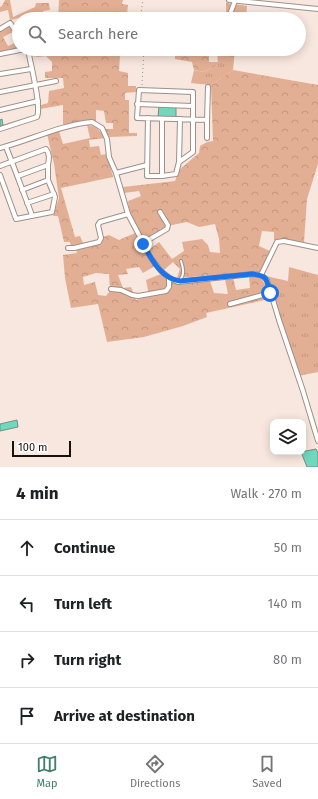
<!DOCTYPE html>
<meta charset="utf-8">
<style>
:root{--surface:#fff;--page:#f2f2f2;--text:#202124;--muted:#757577;--line:#e0e0e0;--accent:#3f7f6d}
body{margin:0;font-family:"Fira Sans",sans-serif;background:var(--page);color:var(--text)}
.controls{position:absolute;right:12px;bottom:12px;display:grid;overflow:hidden;border-radius:8px;box-shadow:0 2px 10px #0003}
.controls button{width:36px;height:36px;display:grid;place-items:center;padding:0;border:0;border-bottom:1px solid var(--line);background:var(--surface);color:var(--text);font:20px sans-serif}
.scale{position:absolute;left:12px;bottom:10px;width:59px;box-sizing:border-box;padding-left:4px;border:2px solid #18120f;border-top:0;font-size:11px;line-height:14px;white-space:nowrap;color:#18120f;-webkit-text-stroke:3px #fff;paint-order:stroke}
.stop{position:absolute;width:12px;height:12px;margin:-9px;border:3px solid #1a73e8;border-radius:50%;background:#fff}
.stop.end{background:#1a73e8;border-color:#fff;box-shadow:0 1px 4px #0008}
.list{margin:0;padding:0;list-style:none}
h2{display:flex;justify-content:space-between;align-items:center;height:52px;margin:0;padding:0 16px;font-size:17px}
h2 small{font-size:13px;font-weight:400;color:var(--muted)}
.list li{display:grid;grid-template-columns:26px 1fr auto;gap:12px;align-items:center;box-sizing:border-box;height:56px;padding:0 16px;border-top:1px solid var(--line)}
.list b{display:block;font-size:15px;white-space:nowrap}
.list em{font-size:13px;font-style:normal;color:var(--muted)}
.icon{flex:none;width:22px;height:22px;fill:none;stroke:currentColor;stroke-width:2;stroke-linecap:round;stroke-linejoin:round}
.map{position:relative;flex:none;width:318px;height:467px;overflow:hidden}
.search{position:absolute;background:var(--surface);box-shadow:0 2px 10px #0003;left:12px;right:12px;top:12px;height:44px;display:flex;align-items:center;gap:10px;box-sizing:border-box;padding:0 14px;border-radius:22px;color:var(--muted);font-size:15px}
.sheet{height:276px;background:var(--surface)}
nav{display:flex;justify-content:space-around;align-items:center;box-sizing:border-box;height:56px;border-top:1px solid var(--line);background:var(--surface);font-size:11px;color:var(--muted)}
nav a{display:grid;justify-items:center;gap:2px}
nav .on{color:var(--accent)}
.map>svg:first-child{display:block}
.grass{fill:url(#grass-tufts)}
.forest{fill:url(#forest-crowns);fill-rule:evenodd}
.building{fill:#6ed9bc;stroke:#7a8c86}
.lines{fill:none;stroke-linecap:round;stroke-linejoin:round}
.lane-casing{stroke:#9f8f87;stroke-width:4}
.street-casing{stroke:#9f8f87;stroke-width:6}
.path{stroke:#9d918a;stroke-width:1;stroke-dasharray:1 3;stroke-linecap:butt}
.lane{stroke:#fff;stroke-width:2}
.street{stroke:#fff;stroke-width:4}
.route{stroke:#1a73e8;stroke-width:5}
</style>
<div class="map">
<svg width="318" height="467" viewBox="0 0 318 467">
<defs>
<pattern id="grass-tufts" width="24" height="20" patternUnits="userSpaceOnUse"><rect width="24" height="20" fill="#e3af94"/><path d="M3 7l-1-3M5 7V3M7 7l1-3M15 17l-1-3M17 17v-4M19 17l1-3" fill="none" stroke="#c2967e"/></pattern>
<pattern id="forest-crowns" width="20" height="18" patternUnits="userSpaceOnUse"><rect width="20" height="18" fill="#e3af94"/><path d="M2 6a3 3 0 1 1 6 0M12 15a3 3 0 1 1 6 0" fill="none" stroke="#c2967e"/></pattern>
</defs>
<rect width="100%" height="100%" fill="#f8e7de"/>
<!-- grass -->
<g class="grass">
<path d="M217 49H235L233 70 211 85 191 83 194 70 204 72 218 65Z"/>
<path d="M289 267 318 275V372L298 376 266 276 288 281Z"/>
</g>
<!-- forest -->
<g class="forest">
<path d="M5 0H10L13 17 35 7 36 3H49L50 10 43 11 44 19H58L59 0H123L122 4 128 5 127 14 121 15 120 19H94L83 13 81 14 82 19H25L24 17 10 20 8 10 0 12V7L2 6Z"/>
<path d="M226 3 247 6 246 19H217L226 12Z"/>
<path d="M8 24 13 32 3 37 8 46 17 42 19 45V48L0 52V29Z"/>
<path d="M43 49H80L82 55 102 49H124L120 56 119 71 128 73V86H136V92L125 93V100H129V133H137V136L109 137 105 129H113V123H106L104 111 96 110V121L91 120 63 125V105L40 109 41 105 48 103 49 91 64 88 63 78H45V72L52 71V62L46 56 38 57 32 56 31 54 44 51Z"/>
<path d="M173 49H209V62H218V65L204 72 194 70 192 62 175 59V55L172 54Z"/>
<path d="M233 70 318 85V164L307 199 304 242 274 240V232L262 231 259 246 270 251 261 272 177 278 180 269 173 262 164 270 155 259 150 249 159 242 172 259 184 251 182 242 202 239 208 245 210 252 220 253 219 239 215 224 199 227 187 222 172 225 145 240 130 215 128 201 141 196 139 191 124 193 123 187 175 181 179 170 199 153 200 146 207 142 213 141 211 85Z"/>
<path d="M87 125C97 126 99 130 105 138L89 140 90 147 99 146 101 155 107 154 113 177 61 188 75 237 80 236 83 243 71 246 70 242H64L58 216H53L59 198 54 164 47 134 59 131 63 144 90 138Z"/>
<path d="M135 233 147 255 155 266 143 273 139 267 126 269 128 274 118 275 123 288 131 287 136 300 149 296 146 280 161 274 172 283 210 281 214 293 228 294 225 279 233 277 236 290 250 288 249 276 260 277 265 284 269 299 206 313 207 317 183 326 144 337 107 342 98 304 71 308 65 278 63 255 77 253 76 248 101 242 103 237 109 235 119 240ZM96 273 109 274 110 291 106 296 98 295 95 282 84 285 83 277Z"/>
</g>
<!-- building -->
<g class="building">
<path d="M159 106 176 107V117H158Z"/>
<path d="M2 119 3 125 0 126V120Z"/>
<path d="M17 420 18 427 0 431V424Z"/>
<path d="M316 449 318 453V467H307L301 452Z"/>
</g>
<g class="lines">
<defs>
<path id="lane" d="M180 280C185 274 183 267 181 261"/>
<g id="street">
<path d="M229 0 318 9"/>
<path d="M227 19 230 14 235 1"/>
<path d="M0 29 10 23 19 36"/>
<path d="M0 54 25 49"/>
<path d="M0 74 31 69"/>
<path d="M0 92 56 81"/>
<path d="M137 104 193 106"/>
<path d="M0 110 38 101"/>
<path d="M148 118 147 176H162L176 174 179 162 193 152C193 132 193 112 193 92L139 90 137 118C151 118 165 119 178 119 188 120 198 119 207 120V138"/>
<path d="M162 119V176"/>
<path d="M207 120 208 87"/>
<path d="M0 129 37 117C42 106 30 63 28 49"/>
<path d="M6 147C15 169 23 192 32 215"/>
<path d="M0 148C31 140 60 125 92 122L102 128 107 139 109 157 116 173 128 214 151 258 161 271 171 279 178 282 252 274 261 275 267 280 279 320 303 391 318 441"/>
<path d="M179 162 180 119"/>
<path d="M0 166 46 149C50 154 49 159 48 165L18 176"/>
<path d="M116 173 147 165"/>
<path d="M0 175 16 219 52 212 55 197 48 180V165"/>
<path d="M22 190 48 180"/>
<path d="M27 203 54 194"/>
<path d="M143 243 167 229 168 225 160 212"/>
<path d="M68 248H74L99 242 101 238 98 225 100 222 128 214"/>
<path d="M261 275 277 242 284 241 318 248"/>
<path d="M111 289 121 290 132 295 138 296 166 291 169 287V278"/>
<path d="M230 304 270 293"/>
</g>
</defs>
<!-- lane casing -->
<use href="#lane" class="lane-casing"/>
<!-- street casing -->
<use href="#street" class="street-casing"/>
<!-- path -->
<g class="path">
<path d="M140 19 143 0"/>
<path d="M165 49 167 53"/>
<path d="M84 53 97 49"/>
<path d="M142 85 144 49"/>
</g>
<!-- lane -->
<use href="#lane" class="lane"/>
<!-- street -->
<use href="#street" class="street"/>
</g>
<g class="lines">
<!-- route -->
<path class="route" d="M143 244C151 258 161 279 180 281L252 274C269 276 266 279 270 293"/>
</g>
</svg>
<div class="controls">
<button><svg class="icon" aria-label="layers" viewBox="0 0 24 24"><path d="M12 4l9 5-9 5-9-5zM3 14l9 5 9-5"/></svg></button>
</div>
<div class="scale">100 m</div>
<div class="stop" style="left:270px;top:293px"></div>
<div class="stop end" style="left:143px;top:244px"></div>
<div class="search"><svg class="icon" aria-label="search" viewBox="0 0 24 24"><circle cx="10" cy="10" r="6"/><path d="M15 15l6 6"/></svg>Search here</div>
</div>
<section class="sheet">
<h2>4 min<small>Walk · 270 m</small></h2>
<ul class="list">
<li><svg class="icon" aria-label="ahead" viewBox="0 0 24 24"><path d="M12 20V5M6 11l6-6 6 6"/></svg><div><b>Continue</b></div><em>50 m</em></li>
<li><svg class="icon" aria-label="left" viewBox="0 0 24 24"><path d="M17 20v-9H6M10 6l-5 5 5 5"/></svg><div><b>Turn left</b></div><em>140 m</em></li>
<li><svg class="icon" aria-label="right" viewBox="0 0 24 24"><path d="M7 20v-9h11M14 6l5 5-5 5"/></svg><div><b>Turn right</b></div><em>80 m</em></li>
<li><svg class="icon" aria-label="arrive" viewBox="0 0 24 24"><path d="M6 21V4h12l-3 4 3 4H6"/></svg><div><b>Arrive at destination</b></div></li>
</ul>
</section>
<nav>
<a class="on"><svg class="icon" aria-label="map" viewBox="0 0 24 24"><path d="M3 6l6-2 6 2 6-2v14l-6 2-6-2-6 2zM9 4v14M15 6v14"/></svg>Map</a>
<a><svg class="icon" aria-label="directions" viewBox="0 0 24 24"><path d="M12 3l9 9-9 9-9-9zM9 14v-3h6M13 9l2 2-2 2"/></svg>Directions</a>
<a><svg class="icon" aria-label="saved" viewBox="0 0 24 24"><path d="M7 4h10v16l-5-4-5 4z"/></svg>Saved</a>
</nav>
